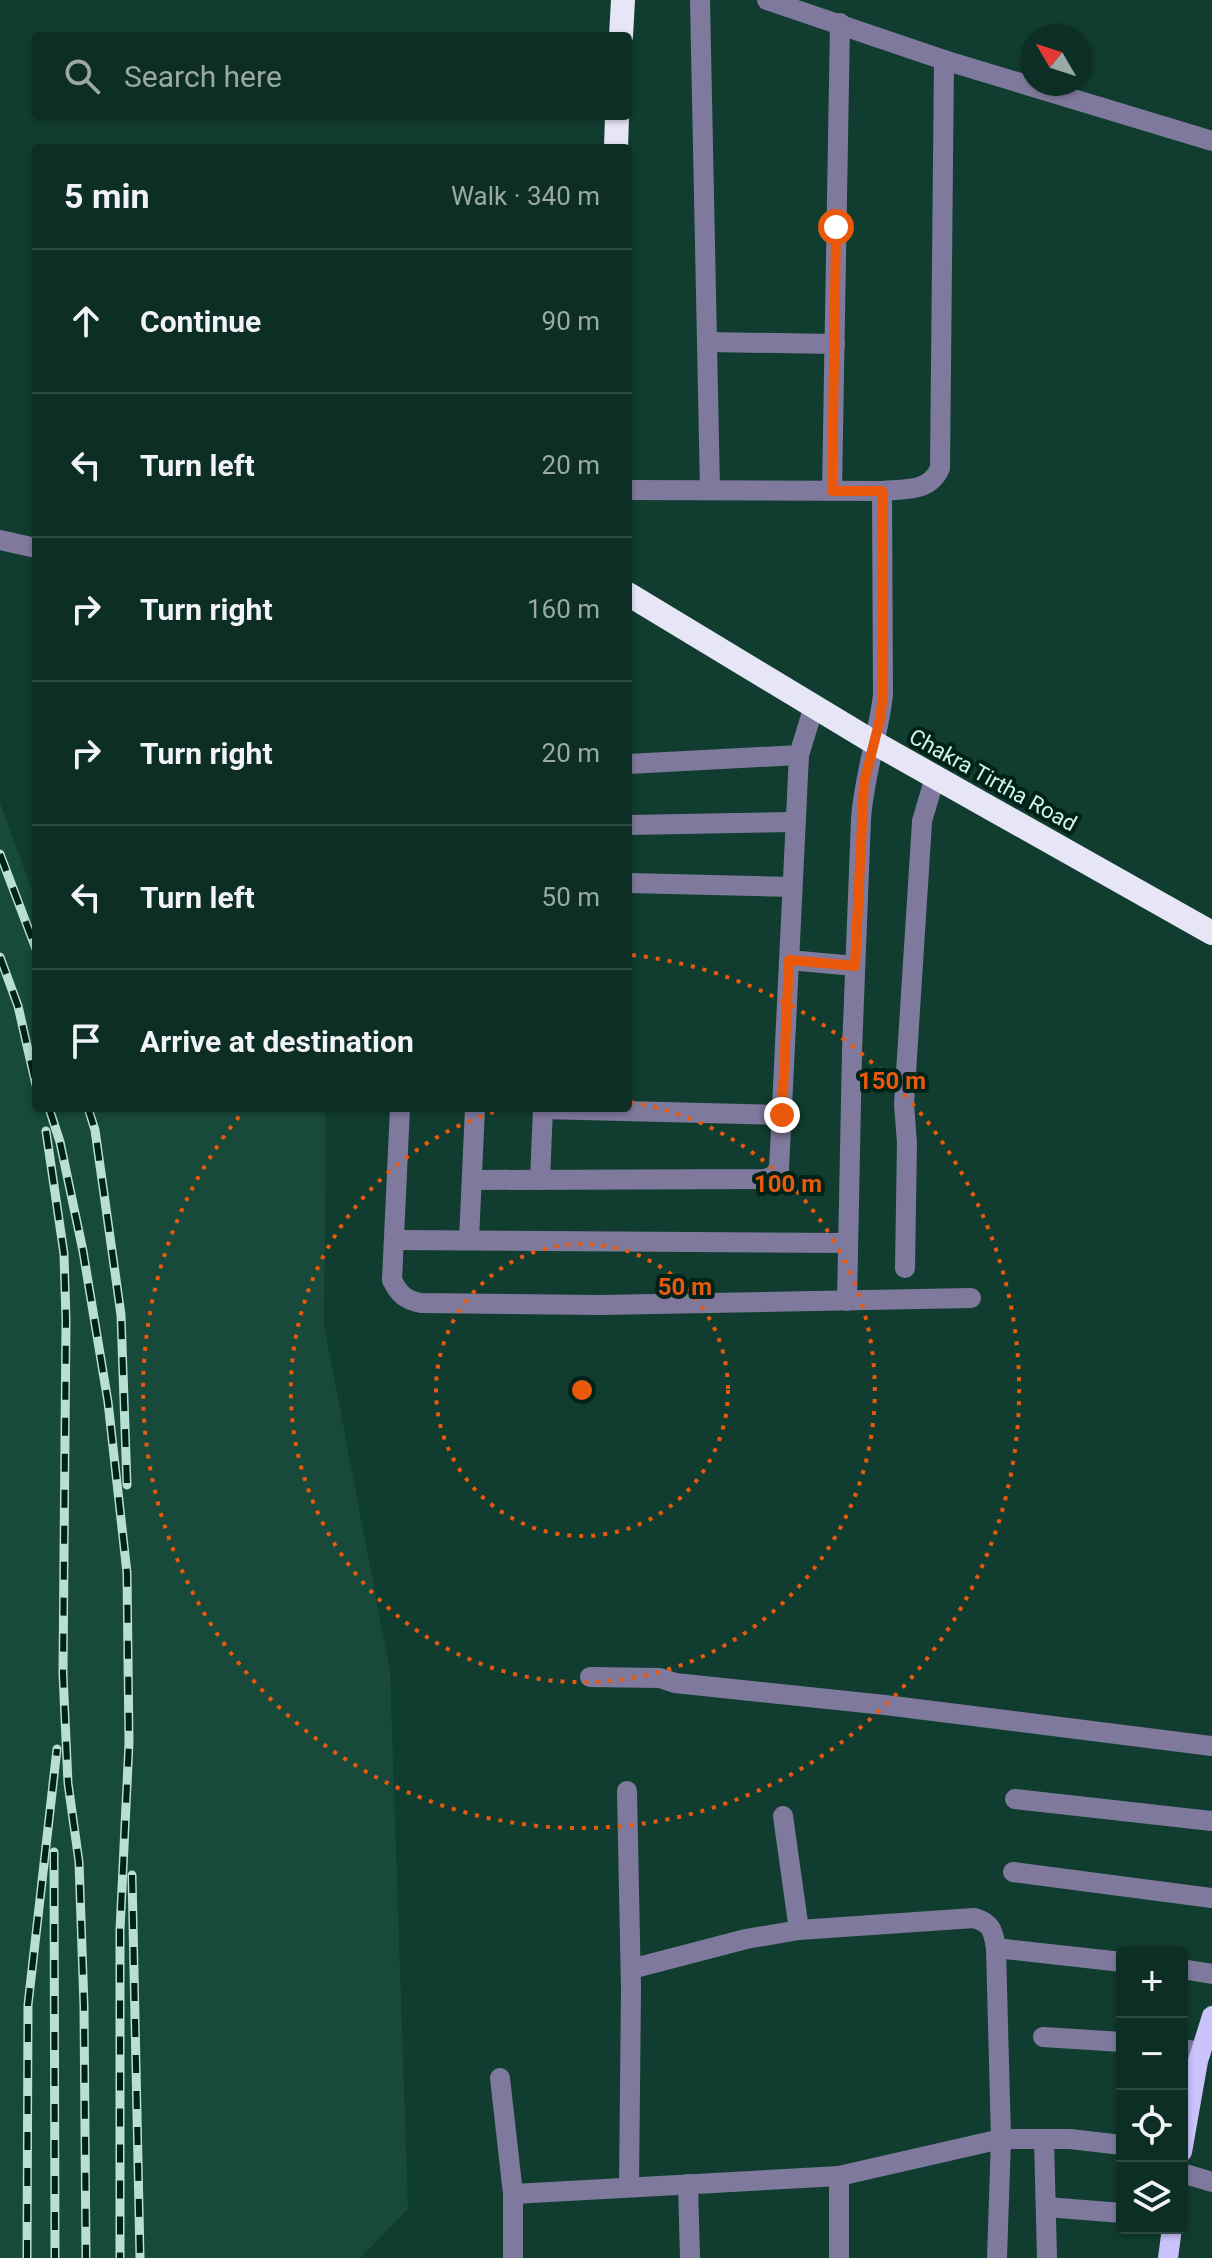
<!DOCTYPE html>
<meta charset="utf-8">
<style>
:root{--surface:#0d2e24;--page:#1b3a31;--text:#f1f3f6;--muted:#9aa8a6;--line:#2d4a41}
body{margin:0;font-family:Roboto,sans-serif;background:var(--page);color:var(--text)}
.controls{position:absolute;right:24px;bottom:24px;display:grid;overflow:hidden;border-radius:8px;box-shadow:0 2px 6px #0004}
.controls button{width:72px;height:72px;display:grid;place-items:center;padding:0;border:0;border-bottom:2px solid var(--line);background:var(--surface);color:var(--text);font:40px sans-serif}
.compass{position:absolute;left:1020px;top:24px;width:72px;height:72px;border-radius:50%;background:var(--surface);box-shadow:0 2px 6px #0004;rotate:309deg}
.stop{position:absolute;width:24px;height:24px;margin:-18px;border:6px solid #ea580c;border-radius:50%;background:#fff}
.stop.end{background:#ea580c;border-color:#fff;box-shadow:0 2px 8px #0008}
.list{margin:0;padding:0;list-style:none}
h2{display:flex;justify-content:space-between;align-items:center;height:104px;margin:0;padding:0 32px;font-size:34px}
h2 small{font-size:26px;font-weight:400;color:var(--muted)}
.list li{display:grid;grid-template-columns:52px 1fr auto;gap:24px;align-items:center;box-sizing:border-box;height:144px;padding:0 32px;border-top:2px solid var(--line)}
.list b{display:block;font-size:30px;white-space:nowrap}
.list em{font-size:26px;font-style:normal;color:var(--muted)}
.icon{flex:none;width:44px;height:44px;fill:none;stroke:currentColor;stroke-width:2;stroke-linecap:round;stroke-linejoin:round}
.map{position:relative;flex:none;width:1212px;height:2258px;overflow:hidden}
.search{position:absolute;background:var(--surface);box-shadow:0 2px 6px #0004;left:32px;top:32px;width:600px;height:88px;display:flex;align-items:center;gap:20px;box-sizing:border-box;padding:0 28px;border-radius:8px;color:var(--muted);font-size:30px}
.panel{position:absolute;background:var(--surface);box-shadow:0 2px 6px #0004;left:32px;top:144px;width:600px;height:968px;border-radius:8px}
.map>svg:first-child{display:block}
.built{fill:#174a3b}
.lines{fill:none;stroke-linecap:round;stroke-linejoin:round}
.minor{stroke:#7f7a9d;stroke-width:20}
.major{stroke:#c9c2fb;stroke-width:20}
.highway{stroke:#e7e6f7;stroke-width:24}
.rail-casing{stroke:#b8dfd1;stroke-width:9}
.rail{stroke:#002219;stroke-width:6;stroke-dasharray:18;stroke-linecap:butt}
.route{stroke:#ea580c;stroke-width:10}
.ring{fill:none;stroke:#e8590c;stroke-width:4;stroke-dasharray:4 8}
.labels{text-anchor:middle;dominant-baseline:central;stroke-width:8;stroke-linejoin:round;paint-order:stroke}
.street-label{font-size:22px;fill:#d0f6e8;stroke:#002219}
.centre{fill:#e8590c;stroke:#002219;stroke-width:4}
.ring-label{font-size:24px;text-anchor:middle;font-weight:bold;fill:#e8590c;stroke:#002219;stroke-width:8;stroke-linejoin:round;paint-order:stroke}
</style>
<div class="map">
<svg width="1212" height="2258" viewBox="0 0 1212 2258">
<rect width="100%" height="100%" fill="#113d30"/>
<!-- built -->
<path class="built" d="M0 803 36 901V1108H326L324 1325 390 1671 408 2209 360 2258H0Z"/>
<g class="lines">
<!-- minor -->
<g class="minor">
<path d="M700 0 710 490"/>
<path d="M767 0 944 60 1212 141"/>
<path d="M707 342 835 344"/>
<path d="M628 490 882 491C905 489 930 492 940 468L944 60"/>
<path d="M832 491 840 23"/>
<path d="M0 540 36 548"/>
<path d="M628 764 799 755"/>
<path d="M628 825 795 822"/>
<path d="M628 883 792 887"/>
<path d="M789 960 855 966"/>
<path d="M400 1108 392 1280C399 1294 405 1300 421 1303L600 1305 971 1298"/>
<path d="M542 1109 782 1115"/>
<path d="M472 1180 765 1179 773 1176 779 1169 799 755 814 706"/>
<path d="M540 1180 543 1108"/>
<path d="M394 1240 848 1243"/>
<path d="M469 1240 475 1108"/>
<path d="M905 1268 907 1143 904 1104 921 838 922 821 935 777"/>
<path d="M847 1301 852 1051 861 819C864 776 878 737 883 695L882 491"/>
<path d="M590 1677 660 1678 675 1683 885 1705 1212 1746"/>
<path d="M627 1791 631 1989 629 2187"/>
<path d="M1015 1799 1212 1821"/>
<path d="M783 1816 799 1930"/>
<path d="M1013 1872 1212 1898"/>
<path d="M996 1948 1122 1962"/>
<path d="M631 1969 746 1939 799 1930 974 1918C992 1923 993 1931 996 1948L1001 2139 997 2258"/>
<path d="M1182 1969 1212 1974"/>
<path d="M1043 2037 1122 2042"/>
<path d="M1182 2049 1201 2052"/>
<path d="M500 2078 513 2194V2258"/>
<path d="M1044 2139 1047 2258"/>
<path d="M1182 2173 1212 2182"/>
<path d="M839 2176V2258"/>
<path d="M688 2184 690 2258"/>
<path d="M513 2194 839 2176 1001 2139H1070L1122 2145"/>
<path d="M1046 2207 1122 2213"/>
</g>
<!-- major -->
<g class="major">
<path d="M1182 2152 1198 2061 1212 2016"/>
<path d="M1168 2258 1172 2228"/>
</g>
<!-- highway -->
<g class="highway">
<path d="M621 36 623 0"/>
<path d="M616 148 617 116"/>
<path d="M628 594 873 742 1212 933"/>
</g>
<defs>
<g id="rail">
<path d="M0 854 36 949"/>
<path d="M0 957 18 1006 36 1085"/>
<path d="M49 1108 60 1142 83 1251 108 1402 127 1573 129 1743 120 1930V2258"/>
<path d="M88 1108 95 1130 121 1315 127 1485"/>
<path d="M46 1131 64 1254 66 1320 63 1674 68 1783 79 1862 84 2006 86 2258"/>
<path d="M54 1852 55 2258"/>
<path d="M132 1875 140 2258"/>
<path d="M27 2258 28 2005 57 1749"/>
</g>
</defs>
<!-- rail casing -->
<use href="#rail" class="rail-casing"/>
<!-- rail -->
<use href="#rail" class="rail"/>
</g>
<g class="lines">
<!-- route -->
<path class="route" d="M782 1115 789 960 855 966 864 783 880 719 883 695 882 491H832L836 227"/>
</g>
<!-- distance rings -->
<g class="ring">
<circle cx="582" cy="1390" r="146"/>
<path d="M630 1102A292 292 0 1 1 504 1109"/>
<path d="M632 955A438 438 0 1 1 246 1108"/>
</g>
<g class="labels">
<!-- street labels -->
<g class="street-label">
<text transform="translate(993 780) rotate(29)">Chakra Tirtha Road</text>
</g>
</g>
<circle cx="582" cy="1390" r="12" class="centre"/>
<g class="ring-label">
<text x="892" y="1089">150 m</text>
<text x="788" y="1192">100 m</text>
<text x="685" y="1295">50 m</text>
</g>
</svg>
<div class="controls">
<button>+</button>
<button>−</button>
<button><svg class="icon" aria-label="locate" viewBox="0 0 24 24"><circle cx="12" cy="12" r="6"/><path d="M12 2v4M12 18v4M2 12h4M18 12h4"/></svg></button>
<button><svg class="icon" aria-label="layers" viewBox="0 0 24 24"><path d="M12 4l9 5-9 5-9-5zM3 14l9 5 9-5"/></svg></button>
</div>
<svg class="compass" viewBox="-18 -18 36 36"><path d="M0-13l5 13h-10z" fill="#e53935"/><path d="M0 13l5-13h-10z" fill="#9aa8a6"/></svg>
<div class="stop" style="left:836px;top:227px"></div>
<div class="stop end" style="left:782px;top:1115px"></div>
<div class="search"><svg class="icon" aria-label="search" viewBox="0 0 24 24"><circle cx="10" cy="10" r="6"/><path d="M15 15l6 6"/></svg>Search here</div>
<section class="panel">
<h2>5 min<small>Walk · 340 m</small></h2>
<ul class="list">
<li><svg class="icon" aria-label="ahead" viewBox="0 0 24 24"><path d="M12 20V5M6 11l6-6 6 6"/></svg><div><b>Continue</b></div><em>90 m</em></li>
<li><svg class="icon" aria-label="left" viewBox="0 0 24 24"><path d="M17 20v-9H6M10 6l-5 5 5 5"/></svg><div><b>Turn left</b></div><em>20 m</em></li>
<li><svg class="icon" aria-label="right" viewBox="0 0 24 24"><path d="M7 20v-9h11M14 6l5 5-5 5"/></svg><div><b>Turn right</b></div><em>160 m</em></li>
<li><svg class="icon" aria-label="right" viewBox="0 0 24 24"><path d="M7 20v-9h11M14 6l5 5-5 5"/></svg><div><b>Turn right</b></div><em>20 m</em></li>
<li><svg class="icon" aria-label="left" viewBox="0 0 24 24"><path d="M17 20v-9H6M10 6l-5 5 5 5"/></svg><div><b>Turn left</b></div><em>50 m</em></li>
<li><svg class="icon" aria-label="arrive" viewBox="0 0 24 24"><path d="M6 21V4h12l-3 4 3 4H6"/></svg><div><b>Arrive at destination</b></div></li>
</ul>
</section>
</div>
